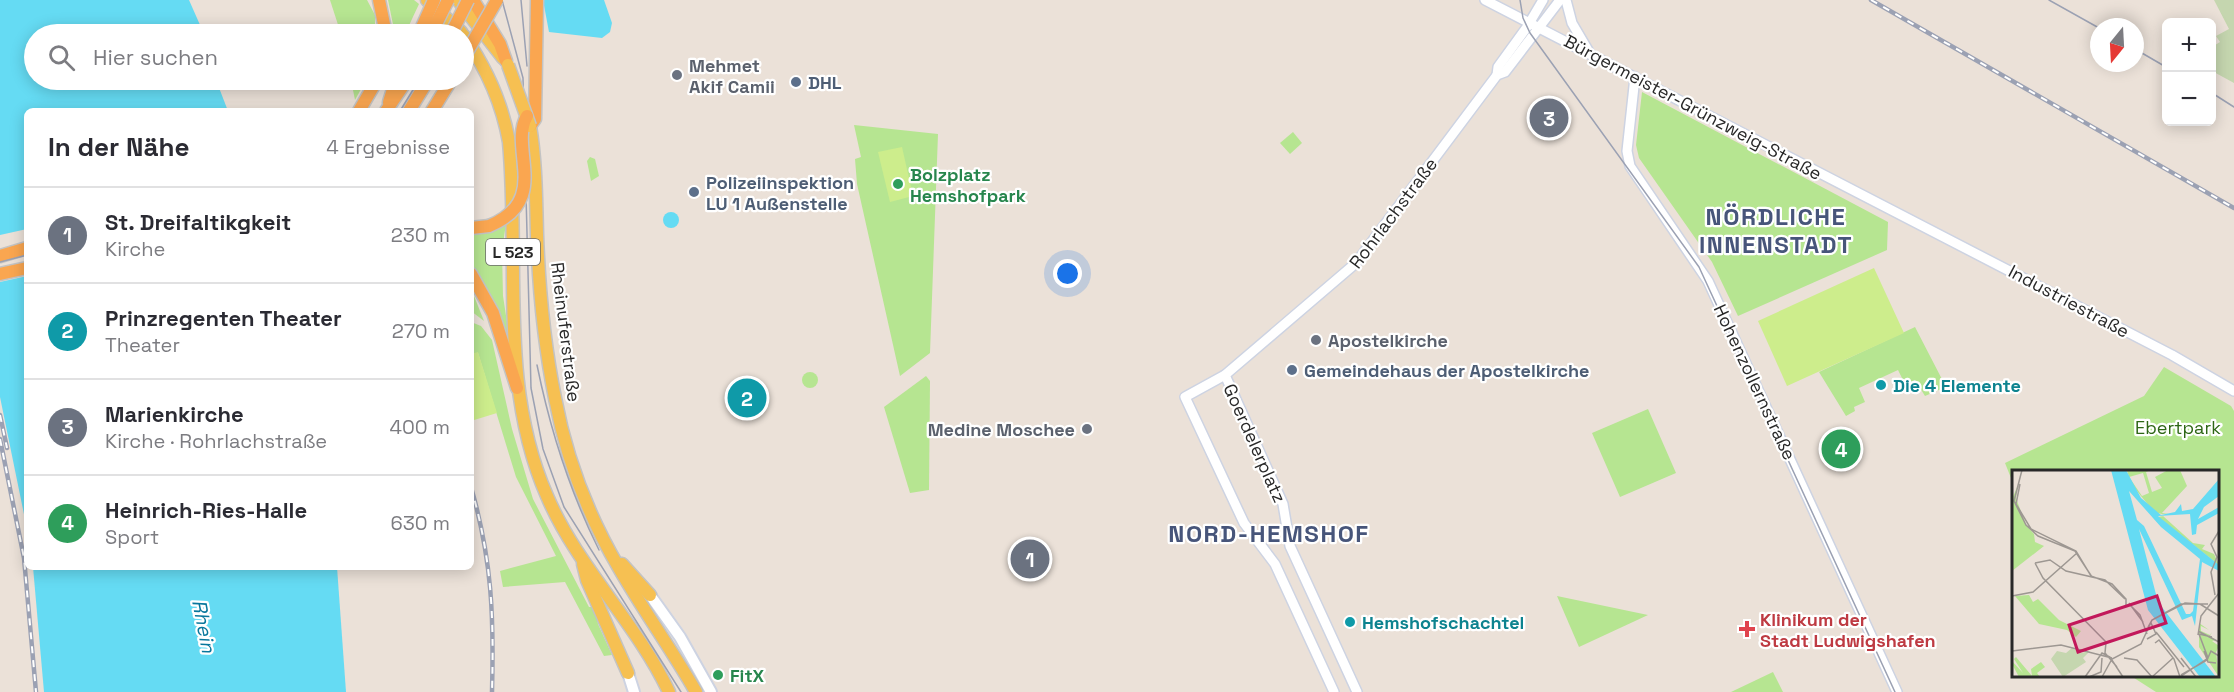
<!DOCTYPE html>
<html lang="de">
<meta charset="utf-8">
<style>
:root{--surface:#fff;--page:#f2f2f3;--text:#2b2b33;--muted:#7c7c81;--line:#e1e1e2;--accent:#316bff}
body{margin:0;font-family:"Space Grotesk",sans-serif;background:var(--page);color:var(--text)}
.controls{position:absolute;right:18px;top:18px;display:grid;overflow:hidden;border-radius:9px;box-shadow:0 3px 15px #0003}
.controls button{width:54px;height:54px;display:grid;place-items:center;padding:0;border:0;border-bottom:2px solid var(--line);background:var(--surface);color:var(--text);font:30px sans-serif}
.compass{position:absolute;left:2090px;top:18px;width:54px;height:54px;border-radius:50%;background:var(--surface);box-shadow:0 3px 15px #0003;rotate:198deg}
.you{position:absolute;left:1068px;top:274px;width:21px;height:21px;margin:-15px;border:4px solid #fff;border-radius:50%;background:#1a73e8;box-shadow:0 0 0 9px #1a73e833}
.badge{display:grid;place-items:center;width:39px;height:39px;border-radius:50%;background:var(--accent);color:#fff;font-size:20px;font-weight:700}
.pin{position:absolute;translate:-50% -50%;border:3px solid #fff;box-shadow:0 2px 6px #0006}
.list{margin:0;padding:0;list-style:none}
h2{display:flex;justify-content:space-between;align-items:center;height:78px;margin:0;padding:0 24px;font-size:26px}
h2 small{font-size:20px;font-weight:400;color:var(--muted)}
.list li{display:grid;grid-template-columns:39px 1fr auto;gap:18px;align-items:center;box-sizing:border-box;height:96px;padding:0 24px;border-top:2px solid var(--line)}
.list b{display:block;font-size:22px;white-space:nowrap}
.list p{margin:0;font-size:20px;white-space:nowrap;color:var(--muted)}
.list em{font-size:20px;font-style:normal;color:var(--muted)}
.icon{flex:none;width:33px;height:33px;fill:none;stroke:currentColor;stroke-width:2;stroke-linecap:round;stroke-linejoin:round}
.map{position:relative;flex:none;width:2234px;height:692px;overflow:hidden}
.search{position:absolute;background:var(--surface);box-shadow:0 3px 15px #0003;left:24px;top:24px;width:450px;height:66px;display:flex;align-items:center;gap:15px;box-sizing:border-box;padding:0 21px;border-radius:33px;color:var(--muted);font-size:22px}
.panel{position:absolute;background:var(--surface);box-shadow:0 3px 15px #0003;left:24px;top:108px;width:450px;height:462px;border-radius:9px}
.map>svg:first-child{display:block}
.green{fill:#b6e591}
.cemetery{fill:#c5d6af}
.pitch{fill:#cded8c}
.water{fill:#65dbf3}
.pier{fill:#ebe1d8}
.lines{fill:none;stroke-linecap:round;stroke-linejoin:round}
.tertiary-casing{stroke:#cdd3e2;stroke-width:12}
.secondary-casing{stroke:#cdd3e2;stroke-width:14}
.primary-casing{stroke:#c3c3c3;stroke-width:15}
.trunk-casing{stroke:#c3c3c3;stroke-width:15}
.tertiary{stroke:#fff;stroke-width:9}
.secondary{stroke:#fff;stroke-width:10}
.primary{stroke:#f6c052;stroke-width:12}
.trunk{stroke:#faa650;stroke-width:12}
.tram{stroke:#9ba1b3;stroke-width:1.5}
.rail-casing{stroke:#9ba1b3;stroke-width:4.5}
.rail{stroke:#fff;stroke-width:2;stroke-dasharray:7;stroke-linecap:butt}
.primary-bridge-casing{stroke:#c3c3c3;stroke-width:15;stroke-linecap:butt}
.trunk-bridge-casing{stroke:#c3c3c3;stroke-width:15;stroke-linecap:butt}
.primary-bridge{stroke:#f6c052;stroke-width:12}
.trunk-bridge{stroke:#faa650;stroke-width:12}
.worship-dot{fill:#6b7280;stroke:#fff;stroke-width:2}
.service-dot{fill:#5c6f8a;stroke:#fff;stroke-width:2}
.leisure-dot{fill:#2e9e5b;stroke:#fff;stroke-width:2}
.culture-dot{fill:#0f9aa8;stroke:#fff;stroke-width:2}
.health-dot{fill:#e0444e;stroke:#fff;stroke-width:2}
.labels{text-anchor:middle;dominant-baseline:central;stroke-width:4.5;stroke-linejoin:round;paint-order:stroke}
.shield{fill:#fff;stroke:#686868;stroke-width:1.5}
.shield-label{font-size:16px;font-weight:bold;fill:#282828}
.worship-label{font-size:18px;font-weight:bold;fill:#5b616d;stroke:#fff;text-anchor:start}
.service-label{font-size:18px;font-weight:bold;fill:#4e5e75;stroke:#fff;text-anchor:start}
.street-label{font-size:18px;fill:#282828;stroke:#fff}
.leisure-label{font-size:18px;font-weight:bold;fill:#27864d;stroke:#fff;text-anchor:start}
.culture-label{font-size:18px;font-weight:bold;fill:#0d838f;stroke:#fff;text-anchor:start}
.park-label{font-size:18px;fill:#2e6616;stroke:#fff}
.health-label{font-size:18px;font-weight:bold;fill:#be3a42;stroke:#fff;text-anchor:start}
.water-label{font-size:20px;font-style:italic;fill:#08779c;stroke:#fff}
.district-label{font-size:24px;font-weight:bold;letter-spacing:1.5px;fill:#47557a;stroke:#fff}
.inset-road{fill:none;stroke:#9d9792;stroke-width:1.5}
.view{fill:#c2185b;fill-opacity:0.15;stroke:#c2185b;stroke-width:3}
.inset-edge{fill:none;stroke:#282828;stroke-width:3}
</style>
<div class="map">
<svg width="2234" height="692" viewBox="0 0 2234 692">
<rect width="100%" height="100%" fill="#ebe1d8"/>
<!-- green -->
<g class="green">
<path d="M330 0H367L375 15V34H341Z"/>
<path d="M388 0H414L419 4 405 34H395Z"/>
<path d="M351 80H366L355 100Z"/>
<path d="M1642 92 1888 222 1887 250 1738 316 1712 262 1639 158 1636 145Z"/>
<path d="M854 125 938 134 930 353 900 376 857 184 855 159 861 157Z"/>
<path d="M1293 132 1302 143 1290 154 1280 143Z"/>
<path d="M590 157 595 159 599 176 591 181 587 161Z"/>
<path d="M506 223 502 251 503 296 510 342H507L497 309 471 265V234Z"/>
<path d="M474 296 484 321 471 311V300Z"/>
<path d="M471 322 481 326 492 340 512 429 533 499 589 607H595L598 624 612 655 604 656 565 582 503 587 500 571 556 556 516 477 478 353 471 354Z"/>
<path d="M1915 327 1946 387 1925 396 1915 380 1905 384 1898 370 1859 388 1865 402 1854 407 1855 411 1846 416 1819 372Z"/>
<path d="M2164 367 2231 406 2234 411V692H2156L2131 676H2218V472H2014L2013 483 2005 463 2144 396Z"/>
<circle cx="810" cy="380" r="8"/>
<path d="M926 376 930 381 929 490 910 493 884 407Z"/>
<path d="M1648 409 1676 473 1620 497 1592 433Z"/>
<path d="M1557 596 1648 615 1579 647Z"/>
<path d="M1773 672 1783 692H1731Z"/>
</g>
<!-- cemetery -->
<path class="cemetery" d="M2214 0H2234V83L2212 71V47L2220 42 2216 36 2229 29Z"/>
<!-- pitch -->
<g class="pitch">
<path d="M902 147 913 196 890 202 878 152Z"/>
<path d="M1874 268 1904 333 1787 386 1758 321Z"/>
<path d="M478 352 497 413 471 421V354Z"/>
</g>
<!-- water -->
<g class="water">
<path d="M0 0H189L204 34H34V80H216L228 111H27V529L0 397Z"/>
<path d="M543 0H604L612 23 610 32 602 38 549 32Z"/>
<circle cx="671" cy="220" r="8"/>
<path d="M33 567H337L346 692H44Z"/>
</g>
<!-- pier -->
<path class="pier" d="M27 229V276L0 282V235Z"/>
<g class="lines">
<defs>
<g id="tertiary">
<path d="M1485 0 2172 355 2234 391"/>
<path d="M1566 0 1572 23 1589 52"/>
<path d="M1497 75 1498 67 1527 27 1543 0"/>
<path d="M1635 77 1627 151 1630 166 1708 281 1897 692"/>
<path d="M1225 375 1283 504 1290 546 1357 692"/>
<path d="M1334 692 1275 564 1244 523 1185 397 1225 375 1356 263 1497 75 1505 72 1560 0"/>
</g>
<g id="secondary">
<path d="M650 595 680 637 711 692"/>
<path d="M628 673 634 692"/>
</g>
<g id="primary">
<path d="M427 0 461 32"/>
<path d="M458 0 503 58"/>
<path d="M464 36C487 69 502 102 509 142 520 260 498 385 547 496 577 567 636 622 669 692"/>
<path d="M530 126C536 162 536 198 537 235 539 290 544 344 555 398 566 457 589 517 619 568 643 610 672 650 696 692"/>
<path d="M583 564 587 580 628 673"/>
<path d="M622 564 650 595"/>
</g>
<g id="trunk">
<path d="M379 0 386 34"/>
<path d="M473 0 500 44 506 61"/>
<path d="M389 102 396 80"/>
<path d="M359 111 377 80"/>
<path d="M386 111 407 80"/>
<path d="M409 111 428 80"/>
<path d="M432 111 451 80"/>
<path d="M530 126 535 119 537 0"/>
<path d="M471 228 489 226"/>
<path d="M0 256 27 248"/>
<path d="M0 274 27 268"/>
<path d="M471 274 493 313 517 388"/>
</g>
</defs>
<!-- tertiary casing -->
<use href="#tertiary" class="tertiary-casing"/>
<!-- secondary casing -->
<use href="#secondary" class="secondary-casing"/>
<!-- primary casing -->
<use href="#primary" class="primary-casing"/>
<!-- trunk casing -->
<use href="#trunk" class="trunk-casing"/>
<!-- tertiary -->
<use href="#tertiary" class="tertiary"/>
<!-- secondary -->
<use href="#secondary" class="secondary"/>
<!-- primary -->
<use href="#primary" class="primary"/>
<!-- trunk -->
<use href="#trunk" class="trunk"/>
<!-- tram -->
<g class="tram">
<path d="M502 0 523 78 531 388 543 449 564 507 681 692"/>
<path d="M521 0 527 66"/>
<path d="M1520 0 1523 18 1530 33 1699 267 1895 692"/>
<path d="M2049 0 2099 28"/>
<path d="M2135 49 2166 67"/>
<path d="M2212 93 2234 107"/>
<path d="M400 111 419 80"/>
<path d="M0 262 27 255"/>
<path d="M537 365C550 429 570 492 599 550"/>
</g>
<defs>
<g id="rail">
<path d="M1871 0 2234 208"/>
<path d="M0 415 7 448"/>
<path d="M0 439 24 558 36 692"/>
<path d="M471 487C492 560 494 616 492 692"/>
</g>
</defs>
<!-- rail casing -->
<use href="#rail" class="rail-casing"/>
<!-- rail -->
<use href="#rail" class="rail"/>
<defs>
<path id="primary-bridge" d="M508 65 530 126"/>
<g id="trunk-bridge">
<path d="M419 34 434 0"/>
<path d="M431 34 448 0"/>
<path d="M451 34 468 0"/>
<path d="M464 57 497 0"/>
<path d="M489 226C552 200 508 148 527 116"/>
</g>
</defs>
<!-- primary-bridge casing -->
<use href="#primary-bridge" class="primary-bridge-casing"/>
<!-- trunk-bridge casing -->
<use href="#trunk-bridge" class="trunk-bridge-casing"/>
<!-- primary-bridge -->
<use href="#primary-bridge" class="primary-bridge"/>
<!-- trunk-bridge -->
<use href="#trunk-bridge" class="trunk-bridge"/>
</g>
<!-- markers -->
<g class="worship-dot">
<circle cx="677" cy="75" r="6"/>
<circle cx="1316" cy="340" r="6"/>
<circle cx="1087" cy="429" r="6"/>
</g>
<g class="service-dot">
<circle cx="796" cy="82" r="6"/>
<circle cx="694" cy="192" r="6"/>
<circle cx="1292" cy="370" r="6"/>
</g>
<g class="leisure-dot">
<circle cx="898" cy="184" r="6"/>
<circle cx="718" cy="675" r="6"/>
</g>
<g class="culture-dot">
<circle cx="1881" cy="385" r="6"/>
<circle cx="1350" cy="622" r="6"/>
</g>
<path class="health-dot" d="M1744 620h6v6h6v6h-6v6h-6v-6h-6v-6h6z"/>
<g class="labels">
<!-- shield labels -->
<rect class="shield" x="486" y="239" width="54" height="26" rx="4.5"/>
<g class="shield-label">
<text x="513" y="252">L 523</text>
</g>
<!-- worship labels -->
<g class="worship-label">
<text x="689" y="65">Mehmet<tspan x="689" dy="21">Akif Camii</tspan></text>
<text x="1328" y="340">Apostelkirche</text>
<text x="1075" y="429" text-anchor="end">Medine Moschee</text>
</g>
<!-- service labels -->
<g class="service-label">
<text x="808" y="82">DHL</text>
<text x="706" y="182">Polizeiinspektion<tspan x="706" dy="21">LU 1 Außenstelle</tspan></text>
<text x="1304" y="370">Gemeindehaus der Apostelkirche</text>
</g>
<!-- street labels -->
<g class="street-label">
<text transform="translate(1693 107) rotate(28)">Bürgermeister-Grünzweig-Straße</text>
<text transform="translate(1393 213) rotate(-53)">Rohrlachstraße</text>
<text transform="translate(2069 301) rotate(28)">Industriestraße</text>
<text transform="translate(566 332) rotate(83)">Rheinuferstraße</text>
<text transform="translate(1755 382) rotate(65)">Hohenzollernstraße</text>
<text transform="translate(1255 443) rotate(66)">Goerdelerplatz</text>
</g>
<!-- leisure labels -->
<g class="leisure-label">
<text x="910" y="174">Bolzplatz<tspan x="910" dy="21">Hemshofpark</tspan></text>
<text x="730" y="675">FitX</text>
</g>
<!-- culture labels -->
<g class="culture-label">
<text x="1893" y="385">Die 4 Elemente</text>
<text x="1362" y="622">Hemshofschachtel</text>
</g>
<!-- park labels -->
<g class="park-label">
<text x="2178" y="427">Ebertpark</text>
</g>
<!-- health labels -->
<g class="health-label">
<text x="1760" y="619">Klinikum der<tspan x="1760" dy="21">Stadt Ludwigshafen</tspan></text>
</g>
<!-- water labels -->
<g class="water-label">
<text transform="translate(204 626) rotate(79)">Rhein</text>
</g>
<!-- district labels -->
<g class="district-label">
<text x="1776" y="216">NÖRDLICHE<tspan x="1776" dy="28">INNENSTADT</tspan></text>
<text x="1269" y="533">NORD-HEMSHOF</text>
</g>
</g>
<!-- overview -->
<g transform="translate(2012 470)">
<rect width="207" height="207" fill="#ebe1d8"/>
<path d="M127 0H139L134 2 140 22 150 18 143 7 156 0H168L175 16 150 43 157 44H150L142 42 120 15 115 1ZM131 3 137 23 130 26 117 7ZM6 15 4 28 14 55 22 64 23 72 32 76 0 101V29ZM157 45 151 46 181 73 193 75 190 79 202 84 207 95 146 47ZM17 125 21 132 26 129 47 150 69 161 64 167 55 160 27 154 3 126ZM187 153 197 160 189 156V161L198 165 200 162 198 166 204 170 200 171 207 176 204 182 207 207 187 177ZM4 187 20 206 19 199 29 192 33 197 25 203 28 207H7L0 194V191L11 203 2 189Z" fill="#b6e591" fill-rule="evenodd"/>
<path d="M60 178 69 183 78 181 71 188 74 192 51 207 39 189 45 181 54 183Z" fill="#c5d6af"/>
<path d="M99 0H114L129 28 149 45 163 42 169 34 170 41 181 39 207 9V26L192 37 186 49 207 37V43L185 55 184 64 180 65 178 44 146 46 207 95V101L190 92 183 156 180 146 170 150 127 59 146 132 204 207H188L136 140ZM117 21 149 57 188 89 181 141 178 144H174L132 56 125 50Z" fill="#65dbf3" fill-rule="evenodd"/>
<path class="inset-road" d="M10 0 2 31 14 55 26 66 63 81 80 107M8 14 4 34 19 59 64 81 79 106 100 114 114 129V135M23 93 31 108 94 172 93 183 105 197M23 93 38 90 54 101 93 110 113 129M203 125 199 102 205 87 199 74 207 61M0 126 21 122 65 83M117 133 131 152M117 134 128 145 135 164M136 157 140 150 173 133 188 134 207 146M186 161 207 172M144 162 172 197M186 165 189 146 207 123M135 169 144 164 139 153M143 173 147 170 162 189 168 207M0 181 49 175 100 188M192 181 196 192 204 193M112 188 125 190 140 207M169 188 184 207M169 205 195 190 199 181 207 186M73 207 90 183 98 187 111 207M77 207 89 202 90 188M90 207 100 189 129 174 140 150 169 134H196M140 207 161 188M168 207 196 188 187 164 200 167"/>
<path class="view" d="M145 126 154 153 66 182 57 155Z"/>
<rect width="207" height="207" class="inset-edge"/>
</g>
</svg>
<div class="controls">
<button>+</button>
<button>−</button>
</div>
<svg class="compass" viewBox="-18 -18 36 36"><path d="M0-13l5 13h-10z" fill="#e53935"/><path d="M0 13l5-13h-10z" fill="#7c7c81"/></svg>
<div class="you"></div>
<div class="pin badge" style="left:1030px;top:559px;background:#6b7280">1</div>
<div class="pin badge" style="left:747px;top:398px;background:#0f9aa8">2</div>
<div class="pin badge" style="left:1549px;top:118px;background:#6b7280">3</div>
<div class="pin badge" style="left:1841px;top:449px;background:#2e9e5b">4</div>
<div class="search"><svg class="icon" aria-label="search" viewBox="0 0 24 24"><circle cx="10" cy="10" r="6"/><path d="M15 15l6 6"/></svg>Hier suchen</div>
<section class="panel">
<h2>In der Nähe<small>4 Ergebnisse</small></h2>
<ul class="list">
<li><span class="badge" style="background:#6b7280">1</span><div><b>St. Dreifaltikgkeit</b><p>Kirche</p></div><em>230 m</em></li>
<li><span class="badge" style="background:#0f9aa8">2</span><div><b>Prinzregenten Theater</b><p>Theater</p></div><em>270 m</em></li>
<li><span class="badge" style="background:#6b7280">3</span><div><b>Marienkirche</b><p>Kirche · Rohrlachstraße</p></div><em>400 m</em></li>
<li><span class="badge" style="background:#2e9e5b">4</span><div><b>Heinrich-Ries-Halle</b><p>Sport</p></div><em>630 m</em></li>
</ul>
</section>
</div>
